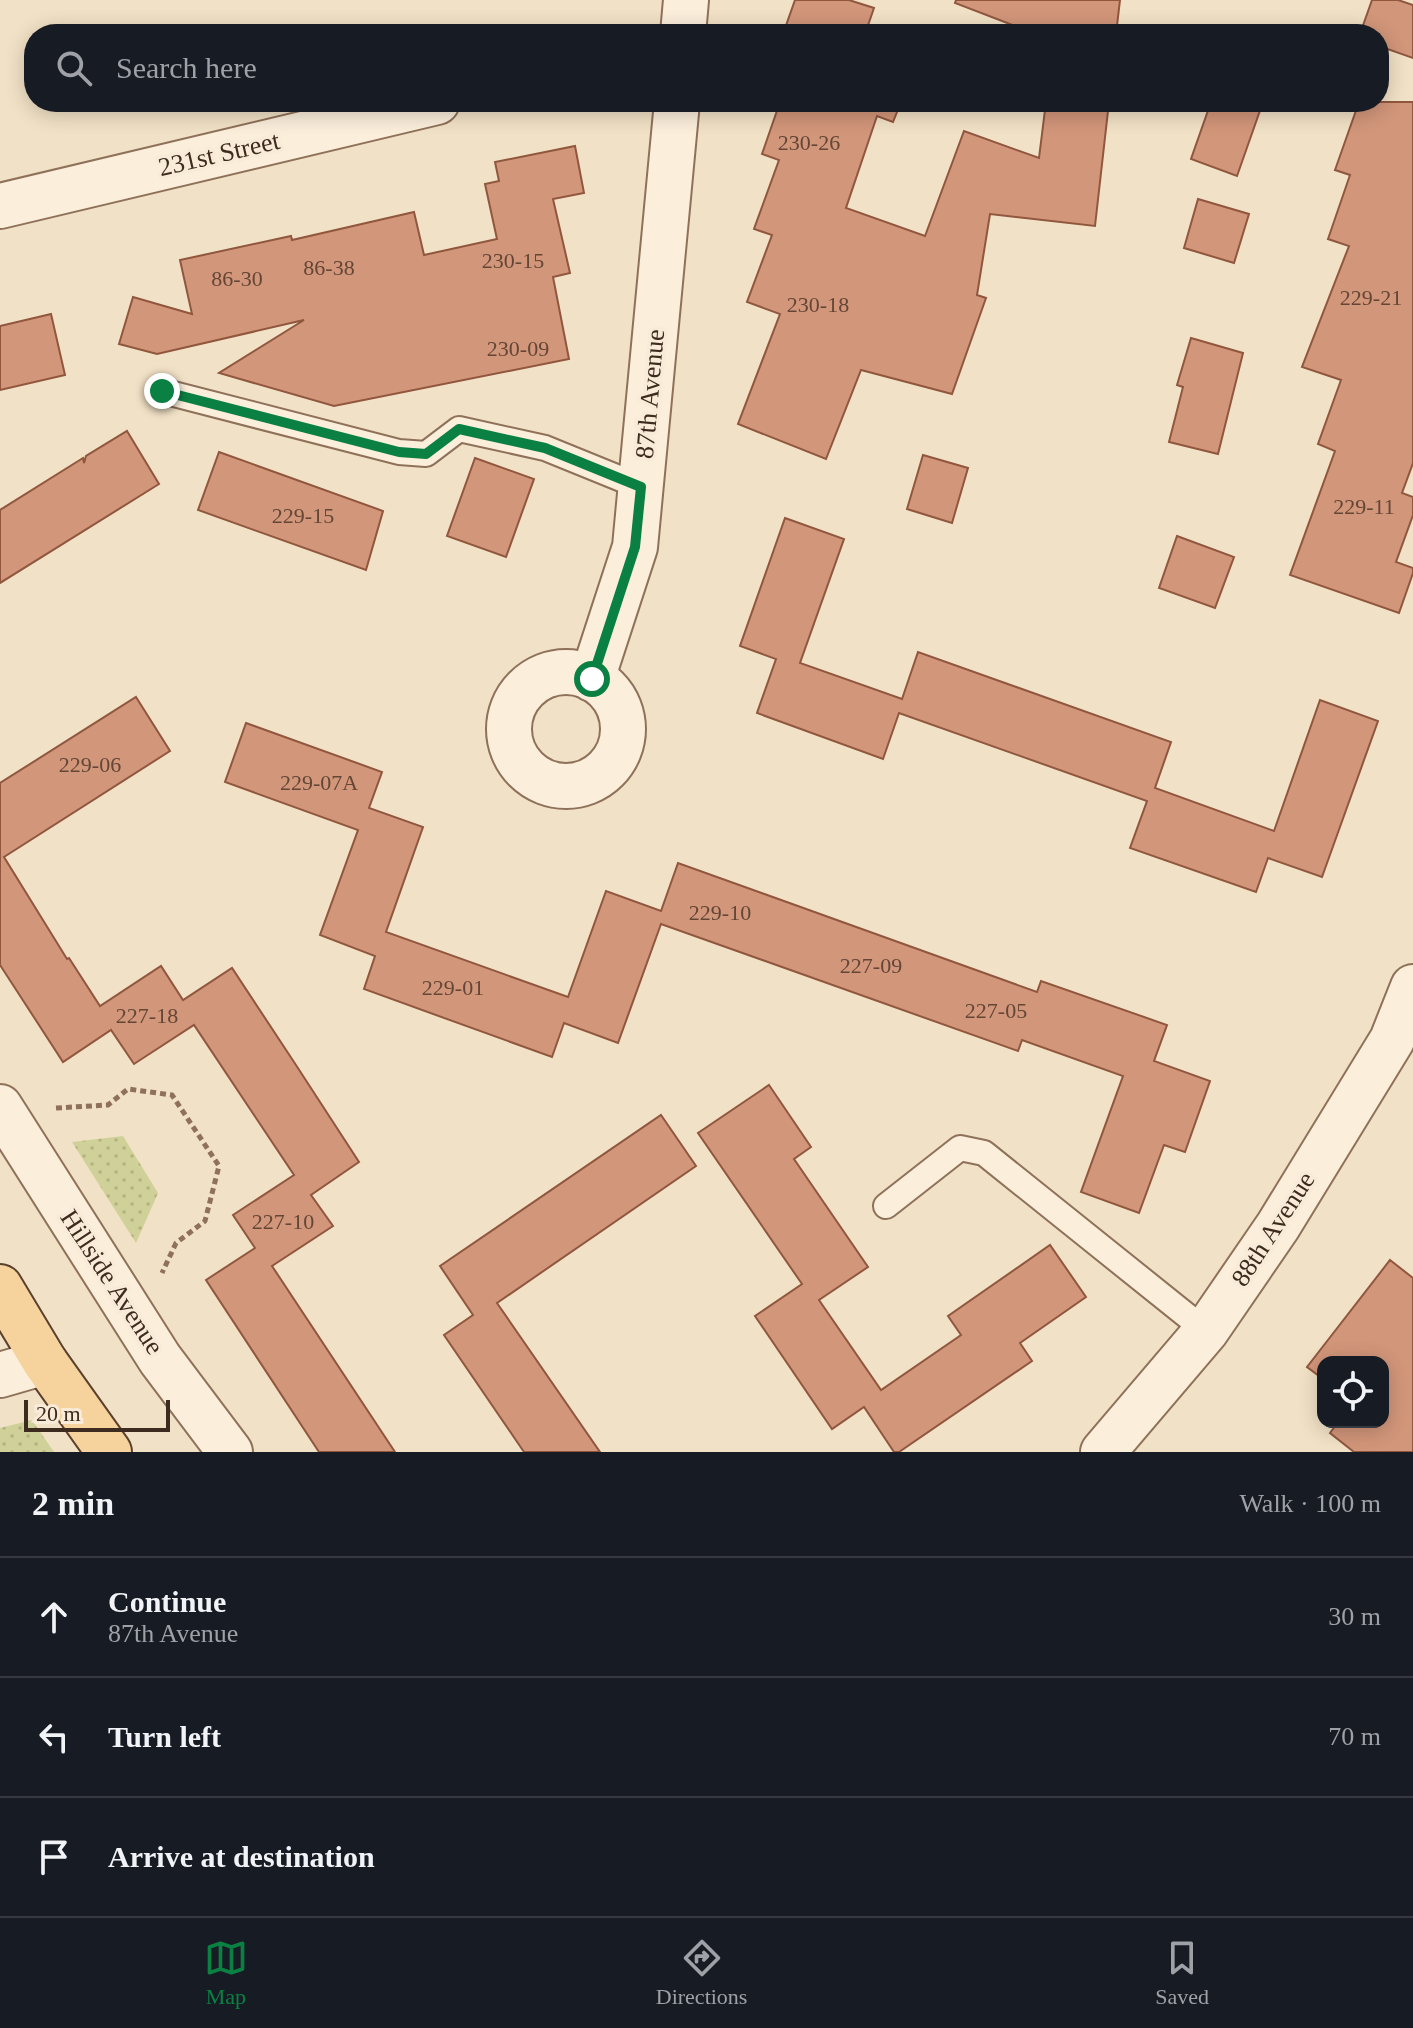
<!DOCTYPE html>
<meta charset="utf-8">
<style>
:root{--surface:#171b24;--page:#242831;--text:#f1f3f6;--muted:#9ea1a6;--line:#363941;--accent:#0b8043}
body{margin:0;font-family:"Times New Roman",serif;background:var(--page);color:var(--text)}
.controls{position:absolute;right:24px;bottom:24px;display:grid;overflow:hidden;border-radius:16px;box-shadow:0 4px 20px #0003}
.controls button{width:72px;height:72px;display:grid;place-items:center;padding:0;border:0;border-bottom:2px solid var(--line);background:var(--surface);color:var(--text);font:40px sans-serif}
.scale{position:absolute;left:24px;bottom:20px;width:146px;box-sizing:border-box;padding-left:8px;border:4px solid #3e2b1f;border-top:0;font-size:22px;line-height:28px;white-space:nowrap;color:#3e2b1f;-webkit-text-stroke:6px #f8ebd7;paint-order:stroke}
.stop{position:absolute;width:24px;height:24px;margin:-18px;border:6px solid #0b8043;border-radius:50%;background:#fff}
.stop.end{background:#0b8043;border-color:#fff;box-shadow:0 2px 8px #0008}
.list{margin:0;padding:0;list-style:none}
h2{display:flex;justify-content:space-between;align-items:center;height:104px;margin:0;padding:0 32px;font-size:34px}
h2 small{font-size:26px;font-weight:400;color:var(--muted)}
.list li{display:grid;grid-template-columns:52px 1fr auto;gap:24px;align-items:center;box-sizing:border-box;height:120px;padding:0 32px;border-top:2px solid var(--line)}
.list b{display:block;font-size:30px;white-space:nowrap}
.list p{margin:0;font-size:26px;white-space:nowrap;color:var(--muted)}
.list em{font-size:26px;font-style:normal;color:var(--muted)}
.icon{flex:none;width:44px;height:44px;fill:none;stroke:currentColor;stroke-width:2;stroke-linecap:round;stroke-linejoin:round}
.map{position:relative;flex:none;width:1413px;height:1452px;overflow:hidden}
.search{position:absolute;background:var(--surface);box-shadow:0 4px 20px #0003;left:24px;right:24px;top:24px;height:88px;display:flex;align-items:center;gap:20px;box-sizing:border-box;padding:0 28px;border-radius:32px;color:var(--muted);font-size:30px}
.sheet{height:464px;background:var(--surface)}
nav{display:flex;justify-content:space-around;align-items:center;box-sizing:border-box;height:112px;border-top:2px solid var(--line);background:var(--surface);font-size:22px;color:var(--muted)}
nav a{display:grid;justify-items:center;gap:4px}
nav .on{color:var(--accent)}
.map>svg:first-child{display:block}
.garden{fill:url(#garden-dots)}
.building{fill:#d2967a;stroke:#90573e;stroke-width:2}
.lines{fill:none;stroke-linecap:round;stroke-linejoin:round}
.service-casing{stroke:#8f715a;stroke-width:28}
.minor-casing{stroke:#8f715a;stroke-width:48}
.primary-casing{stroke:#5c402e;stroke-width:48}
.path{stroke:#8f715a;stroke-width:5;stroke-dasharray:6 4;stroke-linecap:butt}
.service{stroke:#fbeedb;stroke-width:24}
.minor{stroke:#fbeedb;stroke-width:44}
.primary{stroke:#f6d29d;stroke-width:44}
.route{stroke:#0b8043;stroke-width:10}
.labels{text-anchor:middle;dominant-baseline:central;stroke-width:7;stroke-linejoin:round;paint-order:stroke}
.number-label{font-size:22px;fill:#634636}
.street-label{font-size:26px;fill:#3e2b1f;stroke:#f8ebd7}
</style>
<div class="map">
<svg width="1413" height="1452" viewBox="0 0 1413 1452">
<defs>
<pattern id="garden-dots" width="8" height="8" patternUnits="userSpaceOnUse" patternTransform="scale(2)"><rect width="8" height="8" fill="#d0d199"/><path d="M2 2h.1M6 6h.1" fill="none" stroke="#b4b483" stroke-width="1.8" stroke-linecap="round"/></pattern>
</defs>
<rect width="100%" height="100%" fill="#f1e1c6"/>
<!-- garden -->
<g class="garden">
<path d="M123 1136 158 1193 136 1243 72 1142Z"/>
<path d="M32 1420 54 1452H0V1428Z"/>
</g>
<!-- building -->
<g class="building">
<path d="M795 0H849L874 8 865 34H783Z"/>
<path d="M956 0H1120L1116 34H1036L955 3Z"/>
<path d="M1372 0H1398L1413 5V58L1379 46V34H1360Z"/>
<path d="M780 102H901L893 122 877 116 846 208 925 236 964 131 1039 158 1046 102H1109L1095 226 990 214 977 295 986 298 952 394 861 370 826 459 738 424 780 314 747 302 772 235 754 229 779 160 762 154Z"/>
<path d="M1211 102H1263L1237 176 1191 159Z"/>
<path d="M1359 102H1413V463L1402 493 1413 497V515L1396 562 1413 568V573L1399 613 1290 575 1335 451 1318 444 1341 380 1302 367 1349 246 1328 239 1350 175 1335 170Z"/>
<path d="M575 146 584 193 553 199 570 273 553 277 569 359 334 406 219 373 304 320 157 354 119 344 133 297 192 314 180 260 291 236 292 240 414 212 424 255 497 239 485 184 499 181 495 162Z"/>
<path d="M1198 199 1249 214 1234 263 1184 248Z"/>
<path d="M51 314 65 375 0 390V326Z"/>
<path d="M1191 338 1243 353 1218 454 1169 442 1183 387 1177 385Z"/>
<path d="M127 431 159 484 0 583V510L83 458 84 463 86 456Z"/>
<path d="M219 452 383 511 366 570 198 510Z"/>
<path d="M923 455 968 468 952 523 907 509Z"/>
<path d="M475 458 534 479 506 557 447 536Z"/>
<path d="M785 518 844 539 800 663 902 699 918 652 1171 742 1155 788 1274 831 1320 700 1378 721 1322 877 1268 858 1256 892 1130 848 1147 801 899 713 883 759 757 713 776 659 740 646Z"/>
<path d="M1177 536 1234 557 1215 608 1159 588Z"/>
<path d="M136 697 170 751 4 857 67 959 69 958 100 1006 161 966 183 1000 232 968 294 1062 359 1162 311 1195 333 1226 272 1266 395 1452H319L206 1280 255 1248 233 1215 294 1175 194 1025 134 1064 111 1030 63 1062 0 965V783Z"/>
<path d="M246 723 382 772 369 808 423 827 386 932 568 997 606 891 661 911 678 863 1037 992 1041 981 1167 1025 1154 1061 1210 1081 1185 1152 1164 1145 1139 1213 1081 1192 1123 1076 1022 1040 1018 1051 661 924 618 1043 564 1023 552 1057 364 989 375 956 320 935 358 830 225 782Z"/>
<path d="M769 1085 811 1147 794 1159 868 1267 819 1300 881 1390 961 1335 948 1316 1050 1245 1086 1297 1020 1343 1032 1361 899 1452H894L864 1407 832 1429 755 1316 802 1284 698 1133Z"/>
<path d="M661 1115 696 1166 497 1303 600 1452H524L444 1335 473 1315 440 1266Z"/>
<path d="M1390 1260 1413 1278V1452H1354L1330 1433 1338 1422H1383V1362H1323V1379L1307 1367Z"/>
</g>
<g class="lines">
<defs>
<g id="service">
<path d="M162 391 399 452 426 454 459 429 545 448 641 487"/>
<path d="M886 1206 960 1148 984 1153 1206 1331"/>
</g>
<g id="minor">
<path d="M683 34 686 0"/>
<path d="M0 206 437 102"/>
<circle cx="566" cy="729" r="57"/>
<path d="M592 679 635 547 677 102"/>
<path d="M0 1107 160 1359 230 1452"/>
<path d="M0 1375 45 1362"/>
<path d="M1103 1452 1206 1331 1278 1226 1392 1040 1413 987"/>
</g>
<path id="primary" d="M0 1287 45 1362 109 1452"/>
</defs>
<!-- service casing -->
<use href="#service" class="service-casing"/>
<!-- minor casing -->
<use href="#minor" class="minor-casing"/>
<!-- primary casing -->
<use href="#primary" class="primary-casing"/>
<!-- path -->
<path class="path" d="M56 1108 108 1105 128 1089 172 1095 219 1166 205 1221 176 1243 162 1273"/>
<!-- service -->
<use href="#service" class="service"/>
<!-- minor -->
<use href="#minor" class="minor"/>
<!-- primary -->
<use href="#primary" class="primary"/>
</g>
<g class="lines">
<!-- route -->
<path class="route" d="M162 391 399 452 426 454 459 429 545 448 641 487 635 547 592 679"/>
</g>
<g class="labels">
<!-- number labels -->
<g class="number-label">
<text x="809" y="142">230-26</text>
<text x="513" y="260">230-15</text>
<text x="329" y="267">86-38</text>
<text x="237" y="278">86-30</text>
<text x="1371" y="297">229-21</text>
<text x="818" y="304">230-18</text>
<text x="518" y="348">230-09</text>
<text x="1364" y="506">229-11</text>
<text x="303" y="515">229-15</text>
<text x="90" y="764">229-06</text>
<text x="319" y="782">229-07A</text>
<text x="720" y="912">229-10</text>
<text x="871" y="965">227-09</text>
<text x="453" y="987">229-01</text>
<text x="996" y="1010">227-05</text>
<text x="147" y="1015">227-18</text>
<text x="283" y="1221">227-10</text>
</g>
<!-- street labels -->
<g class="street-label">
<text transform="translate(219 154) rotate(-13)">231st Street</text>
<text transform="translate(650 394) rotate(-85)">87th Avenue</text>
<text transform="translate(1273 1229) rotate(-57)">88th Avenue</text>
<text transform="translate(112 1282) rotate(57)">Hillside Avenue</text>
</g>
</g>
</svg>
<div class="controls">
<button><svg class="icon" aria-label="locate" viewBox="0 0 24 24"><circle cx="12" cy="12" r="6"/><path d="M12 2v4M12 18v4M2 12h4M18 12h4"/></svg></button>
</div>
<div class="scale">20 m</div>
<div class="stop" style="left:592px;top:679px"></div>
<div class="stop end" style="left:162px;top:391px"></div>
<div class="search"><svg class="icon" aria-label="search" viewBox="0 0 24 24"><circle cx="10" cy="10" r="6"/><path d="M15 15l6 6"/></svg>Search here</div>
</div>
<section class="sheet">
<h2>2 min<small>Walk · 100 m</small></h2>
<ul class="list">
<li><svg class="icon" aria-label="ahead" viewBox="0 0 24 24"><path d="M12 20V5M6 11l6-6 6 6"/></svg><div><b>Continue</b><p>87th Avenue</p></div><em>30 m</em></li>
<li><svg class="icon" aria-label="left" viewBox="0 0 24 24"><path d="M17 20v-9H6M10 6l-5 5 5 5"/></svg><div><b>Turn left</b></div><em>70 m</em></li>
<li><svg class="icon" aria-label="arrive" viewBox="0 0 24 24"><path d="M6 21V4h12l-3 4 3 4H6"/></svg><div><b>Arrive at destination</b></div></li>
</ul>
</section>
<nav>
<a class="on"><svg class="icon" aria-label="map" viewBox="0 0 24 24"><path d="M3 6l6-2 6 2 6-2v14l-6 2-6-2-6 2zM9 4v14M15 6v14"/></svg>Map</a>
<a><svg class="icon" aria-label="directions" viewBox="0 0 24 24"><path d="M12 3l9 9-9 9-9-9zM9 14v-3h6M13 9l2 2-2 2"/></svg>Directions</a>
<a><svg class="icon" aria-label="saved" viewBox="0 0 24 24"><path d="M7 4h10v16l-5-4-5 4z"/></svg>Saved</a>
</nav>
